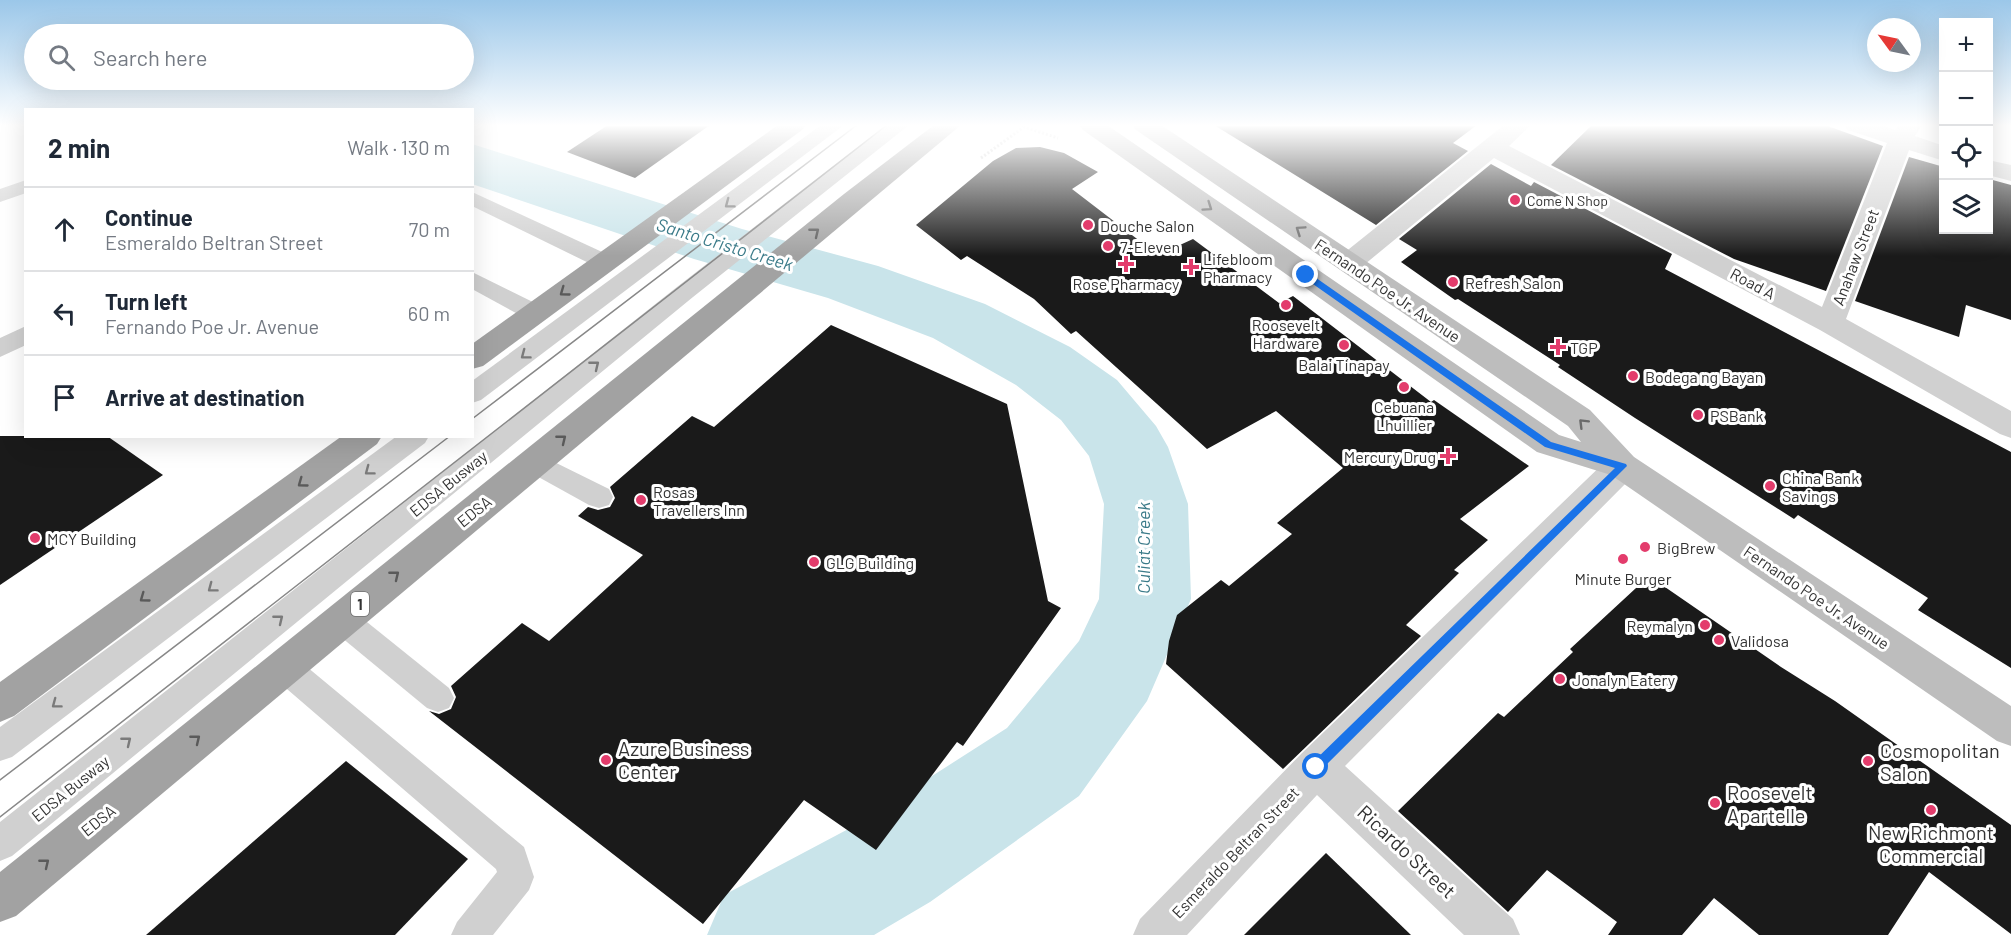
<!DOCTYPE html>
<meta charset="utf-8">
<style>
:root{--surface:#fff;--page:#f2f2f3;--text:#1f2937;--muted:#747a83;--line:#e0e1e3}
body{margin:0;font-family:Barlow,sans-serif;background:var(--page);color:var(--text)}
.controls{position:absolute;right:18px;top:18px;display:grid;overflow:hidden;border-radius:0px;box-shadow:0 6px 24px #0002}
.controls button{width:54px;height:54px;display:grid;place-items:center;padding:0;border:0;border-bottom:2px solid var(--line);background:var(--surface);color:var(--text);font:30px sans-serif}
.compass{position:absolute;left:1867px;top:18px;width:54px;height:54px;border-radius:50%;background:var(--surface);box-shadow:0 6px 24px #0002;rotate:303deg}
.stop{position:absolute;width:18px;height:18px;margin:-14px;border:4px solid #1a73e8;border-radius:50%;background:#fff}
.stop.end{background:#1a73e8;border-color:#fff;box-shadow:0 2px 6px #0008}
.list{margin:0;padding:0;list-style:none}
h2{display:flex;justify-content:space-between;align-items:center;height:78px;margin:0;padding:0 24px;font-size:26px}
h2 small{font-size:20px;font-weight:400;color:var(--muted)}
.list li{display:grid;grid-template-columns:39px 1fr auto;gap:18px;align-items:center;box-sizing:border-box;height:84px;padding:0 24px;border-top:2px solid var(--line)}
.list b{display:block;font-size:22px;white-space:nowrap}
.list p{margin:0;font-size:20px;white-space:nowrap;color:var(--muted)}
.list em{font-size:20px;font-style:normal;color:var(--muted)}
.icon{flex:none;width:33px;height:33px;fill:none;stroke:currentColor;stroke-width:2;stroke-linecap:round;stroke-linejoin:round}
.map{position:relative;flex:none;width:2011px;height:935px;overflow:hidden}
.search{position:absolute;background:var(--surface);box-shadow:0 6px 24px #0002;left:24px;top:24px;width:450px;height:66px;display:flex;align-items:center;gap:15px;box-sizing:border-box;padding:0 21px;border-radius:33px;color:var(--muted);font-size:22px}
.panel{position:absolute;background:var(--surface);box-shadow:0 6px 24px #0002;left:24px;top:108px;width:450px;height:330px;border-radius:0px}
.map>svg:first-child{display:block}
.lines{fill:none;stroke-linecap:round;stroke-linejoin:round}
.river{fill:#c9e4ea;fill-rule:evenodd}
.building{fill:#1a1a1a}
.path{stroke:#cdcdcd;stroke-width:3;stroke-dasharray:2 2;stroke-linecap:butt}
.service{fill:#d0d0d0;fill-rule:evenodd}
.minor{fill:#d0d0d0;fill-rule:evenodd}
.secondary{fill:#bdbdbd;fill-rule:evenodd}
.trunk{fill:#a2a2a2;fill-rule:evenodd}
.tram{stroke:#888;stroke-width:1.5}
.oneway{stroke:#7a7a7a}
.oneway2{stroke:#6a6a6a}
.oneway3{stroke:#5a5a5a}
.route{fill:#1a73e8}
.poi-dot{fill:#e33c6c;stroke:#fff;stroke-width:2}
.labels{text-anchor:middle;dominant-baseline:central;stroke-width:6;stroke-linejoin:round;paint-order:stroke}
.far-poi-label{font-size:14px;fill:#333;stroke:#fff;text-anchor:start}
.shield{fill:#fff;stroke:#707070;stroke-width:1.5}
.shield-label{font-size:15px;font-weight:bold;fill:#333}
.poi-label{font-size:16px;fill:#333;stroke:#fff;text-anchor:start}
.street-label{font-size:16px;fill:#333;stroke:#fff}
.water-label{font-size:18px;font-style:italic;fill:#3b7b89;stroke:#fff}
.near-poi-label{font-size:20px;fill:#333;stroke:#fff;text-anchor:start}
.near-street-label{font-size:20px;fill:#333;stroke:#fff}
</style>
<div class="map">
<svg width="2011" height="935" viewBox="0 0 2011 935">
<rect width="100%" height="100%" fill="#fff"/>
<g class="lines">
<!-- river -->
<path class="river" d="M472 144 742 229 878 266 985 304 1070 347 1117 380 1156 426 1168 447 1188 504 1191 599 1147 701 1079 796 930 902 874 935H707L724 895 854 826 1007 728 1079 641 1099 599 1104 504 1089 456 1061 420 1016 385 933 338 828 298 694 259 472 184Z"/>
</g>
<!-- building -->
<g class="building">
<path d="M608 125H710L635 178 567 152Z"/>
<path d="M1214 125H1477L1453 143 1468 151 1376 225Z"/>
<path d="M1592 125H1825L1883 146 1826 291 1734 259 1551 165Z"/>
<path d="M1040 147 1064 153 1098 172 1072 189 1158 255 1193 239 1279 303 1293 296 1431 402 1434 400 1529 466 1460 519 1488 540 1454 570 1459 573 1406 625 1421 636 1283 769 1166 664 1169 641 1177 615 1221 580 1229 586 1292 534 1277 523 1343 468 1276 411 1207 449 1076 331 1071 334 1034 299 967 256 961 260 916 225 993 161 1016 148Z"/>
<path d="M1909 157 1944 167V230H1989V179L2011 185V320L1966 305 1959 337 1855 301Z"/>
<path d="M1491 164 1531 186 1534 182 1672 254 1665 269 2011 452V668L1918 610 1928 598 1798 515 1794 519 1635 418 1558 367 1560 365 1458 299 1455 300 1401 262 1417 250 1399 239Z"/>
<path d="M831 325 1007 404 1048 601 1061 608 963 746 957 742 876 850 804 800 703 924 429 711 439 714 451 709 456 697 451 686 522 623 549 641 643 555 578 516 588 507 598 510 610 507 615 498 610 487 692 416 714 427Z"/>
<path d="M0 436H107L163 475 0 585Z"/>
<path d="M1649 576 1781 667 1835 701 2011 825V934L1929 872 1888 935H1759L1714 898 1682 935H1608L1617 922 1547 870 1508 912 1398 811 1498 713 1504 717 1573 652 1570 649Z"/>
<path d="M346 761 468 859 395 935H146Z"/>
<path d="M1326 853 1411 935H1244Z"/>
</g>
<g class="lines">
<!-- path -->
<path class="path" d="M981 158 1024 127 1058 138"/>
<!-- service -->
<g class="service">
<path d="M821 125H844L481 400 472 403V381Z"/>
<path d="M886 125H909L693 297 12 856 0 861V822L677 287Z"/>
<path d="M26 180V193L0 202V189Z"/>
<path d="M472 192 613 257 616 262 613 267 605 269 597 267 472 206Z"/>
<path d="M472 272 543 307 547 313 543 319 535 321 527 319 472 289Z"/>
<path d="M26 326V345L0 357V338Z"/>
<path d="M397 436H429L425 443 12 757 0 761V727Z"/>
<path d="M534 452 609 489 613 497 609 505 599 508 589 505 524 469 521 462 524 455Z"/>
<path d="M341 606 352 610 449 688 454 698 449 708 438 712 427 708 330 628 326 619 330 610Z"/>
<path d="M284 653 295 657 524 847 534 877 529 890 493 935H451L457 922 497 872 496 869 273 677 268 667 273 657Z"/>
</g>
<!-- minor -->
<g class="minor">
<path d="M1504 125H1531L1509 146 1822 307 1887 143 1848 130 1844 125H1881L1895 130 1898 125H1922L1915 136 1944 146V161L1909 150 1846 319 2011 411V438L2000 434 1820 330 1494 158 1359 269 1349 272 1339 269 1335 263 1339 257Z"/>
<path d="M1988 160 2011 165V181L1988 175Z"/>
<path d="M1622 454 1634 457 1638 466 1634 475 1345 766 1513 919 1520 935H1464L1317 795 1187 935H1133L1140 919 1302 753 1610 457Z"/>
</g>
<!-- secondary -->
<path class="secondary" d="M1079 125H1107L1559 435 1581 442 1568 426 1136 130 1132 125H1161L1590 410 1634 457 2011 706V746L1997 741 1611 475 1537 452 1083 130Z"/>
<!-- trunk -->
<g class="trunk">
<path d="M778 125H806L802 130 483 366 472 369V344Z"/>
<path d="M934 125H961L16 916 0 922V872L844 194Z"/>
<path d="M342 436H382L377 444 14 716 0 722V682Z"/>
</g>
<!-- tram -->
<g class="tram">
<path d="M472 419 857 125"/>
<path d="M0 780 450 436"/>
<path d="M0 817 887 125"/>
</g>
</g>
<!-- one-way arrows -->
<defs><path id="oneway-chevron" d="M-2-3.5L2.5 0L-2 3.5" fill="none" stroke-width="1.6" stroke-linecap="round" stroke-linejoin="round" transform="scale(1.5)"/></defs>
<g class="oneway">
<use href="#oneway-chevron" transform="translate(729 204) rotate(143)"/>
<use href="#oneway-chevron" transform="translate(525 355) rotate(143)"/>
<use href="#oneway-chevron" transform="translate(595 365) rotate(-39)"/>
<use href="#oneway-chevron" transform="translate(369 471) rotate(143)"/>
<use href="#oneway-chevron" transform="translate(212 588) rotate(143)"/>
<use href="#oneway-chevron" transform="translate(279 619) rotate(-39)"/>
<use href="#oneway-chevron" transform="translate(56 704) rotate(143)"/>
<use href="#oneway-chevron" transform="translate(127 741) rotate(-39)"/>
</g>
<g class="oneway2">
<use href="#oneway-chevron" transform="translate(1208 207) rotate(35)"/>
<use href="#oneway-chevron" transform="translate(1300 230) rotate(-146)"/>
<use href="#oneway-chevron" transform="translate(1583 423) rotate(-135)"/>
</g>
<g class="oneway3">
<use href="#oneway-chevron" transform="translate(815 232) rotate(-39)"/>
<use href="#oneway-chevron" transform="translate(564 292) rotate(144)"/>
<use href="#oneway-chevron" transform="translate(562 439) rotate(-39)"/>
<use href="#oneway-chevron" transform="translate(302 483) rotate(144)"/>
<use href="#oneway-chevron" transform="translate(395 575) rotate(-39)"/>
<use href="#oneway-chevron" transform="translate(144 598) rotate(144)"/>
<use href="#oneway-chevron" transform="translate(196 739) rotate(-39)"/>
<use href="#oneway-chevron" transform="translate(45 863) rotate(-39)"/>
</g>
<!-- sky -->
<linearGradient id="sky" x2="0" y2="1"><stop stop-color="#9bc7e9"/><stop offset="0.49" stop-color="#fff"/><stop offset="1" stop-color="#fff" stop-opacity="0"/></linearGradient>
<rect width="2011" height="256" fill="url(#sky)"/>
<!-- route -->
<path class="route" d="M1303 273H1309L1551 442 1626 464 1627 466 1320 771 1316 772 1312 771V763L1615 468 1545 447 1303 277Z"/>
<!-- markers -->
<g class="poi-dot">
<circle cx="1515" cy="200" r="6"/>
<circle cx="1088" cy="225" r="6"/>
<circle cx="1108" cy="246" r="6"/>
<path d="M1123 255h6v6h6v6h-6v6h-6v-6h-6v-6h6z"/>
<path d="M1188 258h6v6h6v6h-6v6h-6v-6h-6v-6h6z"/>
<circle cx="1453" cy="282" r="6"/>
<circle cx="1286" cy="305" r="6"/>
<circle cx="1344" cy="345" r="6"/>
<path d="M1555 338h6v6h6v6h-6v6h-6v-6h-6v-6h6z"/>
<circle cx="1633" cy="376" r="6"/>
<circle cx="1404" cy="387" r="6"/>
<circle cx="1698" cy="415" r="6"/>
<path d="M1445 447h6v6h6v6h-6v6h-6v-6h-6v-6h6z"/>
<circle cx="1770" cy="486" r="6"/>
<circle cx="641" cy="500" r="6"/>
<circle cx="35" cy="538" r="6"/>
<circle cx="1645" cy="547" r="6"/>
<circle cx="1623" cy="559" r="6"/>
<circle cx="814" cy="562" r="6"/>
<circle cx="1705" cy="625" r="6"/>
<circle cx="1719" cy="640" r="6"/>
<circle cx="1560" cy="679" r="6"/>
<circle cx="606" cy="760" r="6"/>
<circle cx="1868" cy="761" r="6"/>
<circle cx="1715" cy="803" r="6"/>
<circle cx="1931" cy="810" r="6"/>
</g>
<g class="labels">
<!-- far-poi labels -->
<g class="far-poi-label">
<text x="1527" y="200">Come N Shop</text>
</g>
<!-- shield labels -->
<rect class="shield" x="351" y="592" width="18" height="24" rx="4.5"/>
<g class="shield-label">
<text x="360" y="604">1</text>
</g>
<!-- poi labels -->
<g class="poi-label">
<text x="1100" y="225">Douche Salon</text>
<text x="1120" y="246">7-Eleven</text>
<text x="1203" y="258">Lifebloom<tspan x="1203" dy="18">Pharmacy</tspan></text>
<text x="1465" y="282">Refresh Salon</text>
<text x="1126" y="283" text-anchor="middle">Rose Pharmacy</text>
<text x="1286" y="324" text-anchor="middle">Roosevelt<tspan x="1286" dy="18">Hardware</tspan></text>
<text x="1570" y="347">TGP</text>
<text x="1344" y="364" text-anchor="middle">Balai Tinapay</text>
<text x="1645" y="376">Bodega ng Bayan</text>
<text x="1404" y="406" text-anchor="middle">Cebuana<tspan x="1404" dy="18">Lhuillier</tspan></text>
<text x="1710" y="415">PSBank</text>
<text x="1436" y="456" text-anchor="end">Mercury Drug</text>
<text x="1782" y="477">China Bank<tspan x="1782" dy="18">Savings</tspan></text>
<text x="653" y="491">Rosas<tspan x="653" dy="18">Travellers Inn</tspan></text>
<text x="47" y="538">MCY Building</text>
<text x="1657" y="547">BigBrew</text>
<text x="826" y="562">GLG Building</text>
<text x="1623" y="578" text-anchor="middle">Minute Burger</text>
<text x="1693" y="625" text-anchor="end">Reymalyn</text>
<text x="1731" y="640">Validosa</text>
<text x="1572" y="679">Jonalyn Eatery</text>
</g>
<!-- street labels -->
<g class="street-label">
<text transform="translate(1855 257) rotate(-69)">Anahaw Street</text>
<text transform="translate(1753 283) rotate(28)">Road A</text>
<text transform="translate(1388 290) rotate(34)">Fernando Poe Jr. Avenue</text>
<text transform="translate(448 483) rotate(-39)">EDSA Busway</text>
<text transform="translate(474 511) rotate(-39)">EDSA</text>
<text transform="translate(1817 597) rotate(34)">Fernando Poe Jr. Avenue</text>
<text transform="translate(70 788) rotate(-39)">EDSA Busway</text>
<text transform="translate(98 820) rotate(-39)">EDSA</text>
<text transform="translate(1235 852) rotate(-46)">Esmeraldo Beltran Street</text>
</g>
<!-- water labels -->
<g class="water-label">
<text transform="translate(725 244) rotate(17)">Santo Cristo Creek</text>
<text transform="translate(1143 548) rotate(-90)">Culiat Creek</text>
</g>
<!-- near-poi labels -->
<g class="near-poi-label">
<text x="618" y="748">Azure Business<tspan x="618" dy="23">Center</tspan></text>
<text x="1880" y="750">Cosmopolitan<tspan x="1880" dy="23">Salon</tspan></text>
<text x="1727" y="792">Roosevelt<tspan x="1727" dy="23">Apartelle</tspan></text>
<text x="1931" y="832" text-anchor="middle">New Richmont<tspan x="1931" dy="23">Commercial</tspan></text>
</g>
<!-- near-street labels -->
<g class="near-street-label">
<text transform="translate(1407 851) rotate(43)">Ricardo Street</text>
</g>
</g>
</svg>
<div class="controls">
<button>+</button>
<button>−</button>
<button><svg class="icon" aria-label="locate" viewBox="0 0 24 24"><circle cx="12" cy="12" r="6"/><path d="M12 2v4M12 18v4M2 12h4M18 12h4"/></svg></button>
<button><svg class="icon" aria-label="layers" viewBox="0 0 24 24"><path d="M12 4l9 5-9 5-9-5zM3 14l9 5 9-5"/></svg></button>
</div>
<svg class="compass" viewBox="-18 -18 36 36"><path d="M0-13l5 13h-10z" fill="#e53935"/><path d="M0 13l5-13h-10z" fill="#747a83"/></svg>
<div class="stop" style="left:1316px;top:767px"></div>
<div class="stop end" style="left:1306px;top:275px"></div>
<div class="search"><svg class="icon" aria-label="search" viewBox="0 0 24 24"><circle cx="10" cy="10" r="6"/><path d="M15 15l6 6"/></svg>Search here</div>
<section class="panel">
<h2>2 min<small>Walk · 130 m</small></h2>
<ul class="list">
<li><svg class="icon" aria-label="ahead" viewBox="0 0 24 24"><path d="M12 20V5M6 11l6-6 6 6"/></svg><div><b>Continue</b><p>Esmeraldo Beltran Street</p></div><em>70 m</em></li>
<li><svg class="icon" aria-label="left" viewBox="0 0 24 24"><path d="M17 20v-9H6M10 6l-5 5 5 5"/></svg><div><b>Turn left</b><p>Fernando Poe Jr. Avenue</p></div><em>60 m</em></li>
<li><svg class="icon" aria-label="arrive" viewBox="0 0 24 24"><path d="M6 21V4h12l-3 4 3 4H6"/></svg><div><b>Arrive at destination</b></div></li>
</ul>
</section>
</div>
